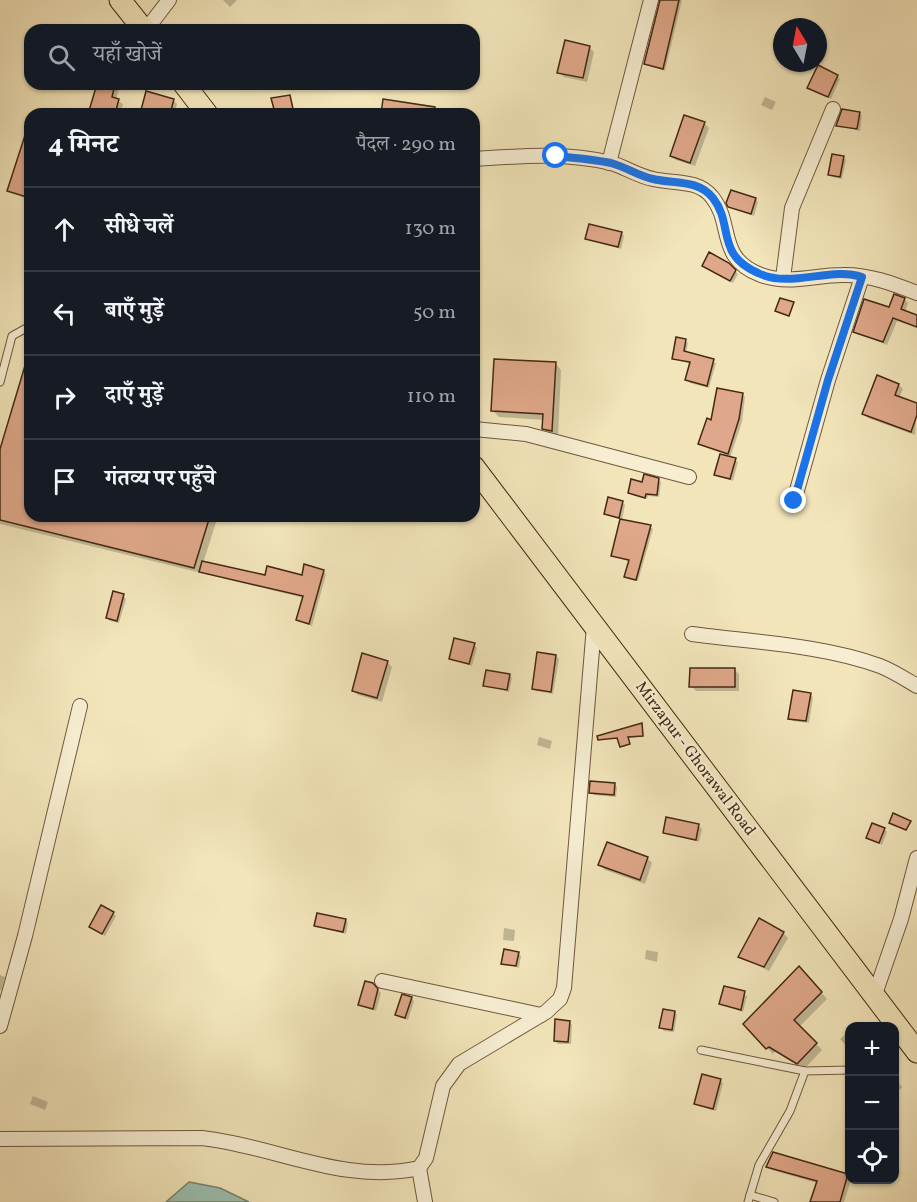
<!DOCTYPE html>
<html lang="hi">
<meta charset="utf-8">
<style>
:root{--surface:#171b24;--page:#242831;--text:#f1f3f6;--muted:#9ea1a6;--line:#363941}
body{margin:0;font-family:Vollkorn,"Noto Serif Devanagari",serif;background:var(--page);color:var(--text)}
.controls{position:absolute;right:18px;bottom:18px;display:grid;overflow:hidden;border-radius:12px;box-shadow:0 2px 4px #0004}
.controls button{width:54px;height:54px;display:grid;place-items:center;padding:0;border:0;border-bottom:2px solid var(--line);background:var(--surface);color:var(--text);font:30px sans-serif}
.compass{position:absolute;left:773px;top:18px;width:54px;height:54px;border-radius:50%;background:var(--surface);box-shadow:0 2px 4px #0004;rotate:350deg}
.stop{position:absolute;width:18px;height:18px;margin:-14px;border:4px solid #1a73e8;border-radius:50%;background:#fff}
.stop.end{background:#1a73e8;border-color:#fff;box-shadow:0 2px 6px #0008}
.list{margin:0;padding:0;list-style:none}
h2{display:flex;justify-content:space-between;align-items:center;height:78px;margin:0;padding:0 24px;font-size:26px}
h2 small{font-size:20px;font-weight:400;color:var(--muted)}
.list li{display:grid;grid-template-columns:39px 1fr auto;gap:18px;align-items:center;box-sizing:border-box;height:84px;padding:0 24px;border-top:2px solid var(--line)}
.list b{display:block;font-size:22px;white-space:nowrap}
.list em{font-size:20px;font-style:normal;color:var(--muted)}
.icon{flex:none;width:33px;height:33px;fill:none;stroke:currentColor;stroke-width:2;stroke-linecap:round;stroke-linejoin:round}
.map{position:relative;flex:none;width:917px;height:1202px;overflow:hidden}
.search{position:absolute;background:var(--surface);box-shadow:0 2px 4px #0004;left:24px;top:24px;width:456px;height:66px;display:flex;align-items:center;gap:15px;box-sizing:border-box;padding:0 21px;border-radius:18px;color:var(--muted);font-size:22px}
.panel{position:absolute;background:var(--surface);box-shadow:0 2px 4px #0004;left:24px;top:108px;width:456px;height:414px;border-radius:18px}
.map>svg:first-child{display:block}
.water{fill:#9bbfaf;stroke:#788371;stroke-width:1.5}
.shadow{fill:#0003}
.building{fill:#dfa88a;stroke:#432813;stroke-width:1.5}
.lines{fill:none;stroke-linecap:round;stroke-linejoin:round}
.service-casing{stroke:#6f573d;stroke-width:9}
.minor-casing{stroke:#6f573d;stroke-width:16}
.primary-casing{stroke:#432813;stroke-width:23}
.service{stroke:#f7eed2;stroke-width:7}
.minor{stroke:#f7eed2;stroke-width:14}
.primary{stroke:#f2e5ba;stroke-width:21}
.route{stroke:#1a73e8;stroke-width:8}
.labels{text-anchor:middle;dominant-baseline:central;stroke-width:4.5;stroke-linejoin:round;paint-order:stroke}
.street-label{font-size:16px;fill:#432813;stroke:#f7eed2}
</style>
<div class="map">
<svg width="917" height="1202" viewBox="0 0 917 1202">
<rect width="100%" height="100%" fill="#f2e5ba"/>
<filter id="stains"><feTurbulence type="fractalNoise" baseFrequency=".00333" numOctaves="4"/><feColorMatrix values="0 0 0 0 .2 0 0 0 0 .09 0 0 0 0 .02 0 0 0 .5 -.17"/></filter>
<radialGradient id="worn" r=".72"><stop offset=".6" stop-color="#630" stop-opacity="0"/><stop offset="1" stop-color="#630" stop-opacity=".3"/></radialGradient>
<!-- water -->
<path class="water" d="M189 1182 220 1188 249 1202H166Z"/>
<!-- shadow -->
<g class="shadow">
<path d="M223 0H237L230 7Z"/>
<path d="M661 0H682L665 71 645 64Z"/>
<path d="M589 47 594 52 587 82 564 77 559 72Z"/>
<path d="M837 76 840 79 831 99 809 88Z"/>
<path d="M97 84H120L116 100 123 104 120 114H90L98 86Z"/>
<path d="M765 97 776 102 772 110 761 105Z"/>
<path d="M173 100 177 104 174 114H141Z"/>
<path d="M859 113 862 116 860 131 838 125Z"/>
<path d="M30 123V200L8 191Z"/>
<path d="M704 123 709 128 695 166 676 160 671 155Z"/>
<path d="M843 157 846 160 842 179 832 177 829 174Z"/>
<path d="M756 199 758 202 754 216 729 206Z"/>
<path d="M622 233 624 236 621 249 587 238Z"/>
<path d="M728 264 738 274 733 283 704 266Z"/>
<path d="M904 299 908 303 905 312 917 316V328L897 321 887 345 855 331Z"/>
<path d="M685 340 688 343 686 353 716 363 709 388 690 383 687 380 691 364 674 359Z"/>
<path d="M29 357 30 516H218L203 563 266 577H303L323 571 326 574 312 626 298 620 304 598 0 524V454Z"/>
<path d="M555 363 561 370 558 437 550 435 544 428V420L499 417 493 411Z"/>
<path d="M899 385 903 389 899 398 917 404 915 435 868 418 864 414Z"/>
<path d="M742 394 745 397 742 422 730 458 738 462 733 481 716 474 729 455 700 443 713 422Z"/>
<path d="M658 480 661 482 659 497 648 496 647 499 629 492 643 484Z"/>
<path d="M622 502 625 505 622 520 606 514Z"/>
<path d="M650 527 653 529 638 581 628 579 626 576 630 562 613 556Z"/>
<path d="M123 596 126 599 119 623 110 621 107 618Z"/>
<path d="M474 645 477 648 472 666 451 658Z"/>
<path d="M556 656 559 659 553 694 536 691 533 688Z"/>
<path d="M387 662 392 667 382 702 358 695 353 690Z"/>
<path d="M735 670 739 674V691H696L691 686Z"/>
<path d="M509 675 512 678 509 692 485 685Z"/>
<path d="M810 695 813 697 809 723 793 721 790 718Z"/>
<path d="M642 724 644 736 628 738 630 744 622 747 618 739H599Z"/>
<path d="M539 737 552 741 550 749 537 745Z"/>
<path d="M614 784 617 787 616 797 594 795 591 792Z"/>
<path d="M699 826 702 829 699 842 665 832Z"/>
<path d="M884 829 887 832 882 845 868 838Z"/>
<path d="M647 858 652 863 645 884 605 870 600 865Z"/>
<path d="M102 907 116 916 105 936 91 927Z"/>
<path d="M346 920 348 923 346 934 315 926Z"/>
<path d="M504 928 515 930 514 941 503 940Z"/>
<path d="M783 933 788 938 769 971 740 956Z"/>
<path d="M646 950 658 952 657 962 645 959Z"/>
<path d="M518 953 521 956 519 968 503 963Z"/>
<path d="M805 974 827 999 799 1027 822 1050 804 1069 775 1051 773 1054 745 1024Z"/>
<path d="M0 975 5 977 1 991 0 990Z"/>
<path d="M373 985 381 993 376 1011 359 1005Z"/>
<path d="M725 988 747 996 743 1012 721 1004Z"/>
<path d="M412 998 414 1001 408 1020 399 1017 396 1014Z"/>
<path d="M675 1012 677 1015 674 1032 664 1031 661 1028Z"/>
<path d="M569 1022 572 1025 571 1044H558L555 1041Z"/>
<path d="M850 1030V1050L840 1039Z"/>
<path d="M894 1078 902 1087 894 1095Z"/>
<path d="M720 1081 723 1083 716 1111 699 1106 696 1104Z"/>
<path d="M33 1096 48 1102 45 1110 30 1104Z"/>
<path d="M768 1166 848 1175 851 1180 844 1202H812L817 1183 772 1170Z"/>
</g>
<!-- building -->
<g class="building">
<path d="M660 0H679L663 69 644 64Z"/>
<path d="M565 40 590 46 583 78 557 73Z"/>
<path d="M818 65 838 75 828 97 807 88Z"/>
<path d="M97 84H115L112 97 119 99 115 114H88Z"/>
<path d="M146 91 174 99 170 114H140Z"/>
<path d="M290 95 293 109 275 113 271 98Z"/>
<path d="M383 99 435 107V114H381Z"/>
<path d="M842 109 860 112 857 129 836 126Z"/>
<path d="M684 115 705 122 690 163 670 156Z"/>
<path d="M28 126H30V198L7 191Z"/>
<path d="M832 154 844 156 840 177 828 175Z"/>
<path d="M731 190 756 198 751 214 728 207 726 203Z"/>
<path d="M589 224 622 232 618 247 585 239Z"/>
<path d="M709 252 729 263 736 270 730 281 702 266Z"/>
<path d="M894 294 905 298 901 309 917 315V327L893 318 883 342 853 332 864 299 889 307Z"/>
<path d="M780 298 794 302 789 316 775 311Z"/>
<path d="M676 337 686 339 684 351 714 359 707 386 685 380 690 362 672 359Z"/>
<path d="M27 359H30V516H210L194 568 0 520V449Z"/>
<path d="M494 359 556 362 552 431 542 429 543 414 491 411Z"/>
<path d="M877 375 899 384 895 395 917 403V415L911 432 862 414Z"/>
<path d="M717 388 743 393 739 419 728 454 698 444 707 418 711 420Z"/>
<path d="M720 454 736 458 730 479 714 475Z"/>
<path d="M644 474 659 478 657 495 646 494 645 498 628 493 631 479 642 482Z"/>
<path d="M608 497 623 501 619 518 604 514Z"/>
<path d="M620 519 651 525 636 580 624 577 629 560 611 556Z"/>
<path d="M202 561 265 575 267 566 302 575 304 564 324 570 309 624 296 620 303 596 199 572Z"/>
<path d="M113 591 124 594 117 621 106 618Z"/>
<path d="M454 638 475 643 469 664 449 659Z"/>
<path d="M537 652 556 655 551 692 532 689Z"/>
<path d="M362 653 388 661 377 698 352 691Z"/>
<path d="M690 668H735V687H689Z"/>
<path d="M486 670 510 674 507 690 483 686Z"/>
<path d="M793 690 811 693 806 721 788 719Z"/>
<path d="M642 723 643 736 628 737 630 744 620 747 617 738 598 740 597 736Z"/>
<path d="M590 781 615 783 614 795 589 793Z"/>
<path d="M893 813 911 821 906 830 889 823Z"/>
<path d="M666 817 699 824 696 840 663 833Z"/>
<path d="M872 823 885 828 879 843 866 838Z"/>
<path d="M607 842 648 857 640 880 598 865Z"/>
<path d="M101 905 114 912 102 934 89 927Z"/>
<path d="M317 913 346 919 343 932 314 926Z"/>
<path d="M759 918 784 932 764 967 738 957Z"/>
<path d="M504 949 519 952 516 966 501 964Z"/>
<path d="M799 966 822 992 794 1020 817 1043 797 1064 769 1047 766 1049 743 1024Z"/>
<path d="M365 981 373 983 378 989 373 1009 358 1005Z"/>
<path d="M724 986 745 991 741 1010 719 1004Z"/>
<path d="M402 994 412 997 405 1018 395 1015Z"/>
<path d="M663 1009 675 1011 672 1030 659 1028Z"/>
<path d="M555 1019 570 1021 568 1042 554 1041Z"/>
<path d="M702 1074 721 1079 713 1109 694 1104Z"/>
<path d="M773 1152 848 1174 840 1202H810L817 1181 766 1167Z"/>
</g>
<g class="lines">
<defs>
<g id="service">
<path d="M0 382 12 336 30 326"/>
<path d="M701 1050 805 1071"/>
<path d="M750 1195 774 1202"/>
<path d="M748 1202 759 1165 790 1111 805 1071 850 1070"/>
</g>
<g id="minor">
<path d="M146 30 169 0"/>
<path d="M474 159C519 156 566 152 611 163 625 167 638 176 653 179 674 184 698 179 712 197 734 224 716 258 761 275 788 285 815 275 842 275 868 274 894 284 917 293"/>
<path d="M609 163 651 0"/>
<path d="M783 278 792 208 833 109"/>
<path d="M474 429 526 434 689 477"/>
<path d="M794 501 828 380 862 277"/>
<path d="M692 634C752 642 823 645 880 666 893 671 905 679 917 686"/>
<path d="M382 981 541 1015"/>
<path d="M874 997 901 919 917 858"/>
<path d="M0 1026 25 936 80 706"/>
<path d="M0 1139 202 1138C275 1146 344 1185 419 1168L426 1158 443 1086 459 1064 546 1012 560 999 564 988 594 626"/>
<path d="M419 1168 425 1202"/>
</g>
<g id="primary">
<path d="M120 0 144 30"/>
<path d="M184 84 207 114"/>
<path d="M474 467 917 1052"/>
</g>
</defs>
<!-- service casing -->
<use href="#service" class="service-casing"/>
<!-- minor casing -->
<use href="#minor" class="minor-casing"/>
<!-- primary casing -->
<use href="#primary" class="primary-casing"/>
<!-- service -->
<use href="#service" class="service"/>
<!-- minor -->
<use href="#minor" class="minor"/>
<!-- primary -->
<use href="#primary" class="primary"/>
</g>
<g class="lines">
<!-- route -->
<path class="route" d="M556 156C574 158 593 159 611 163 626 167 638 176 653 179 674 184 698 179 713 198 734 225 715 254 758 273 792 289 830 266 862 277L828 380 794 501"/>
</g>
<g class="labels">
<!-- street labels -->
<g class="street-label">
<text transform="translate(695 759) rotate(53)">Mirzapur - Ghorawal Road</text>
</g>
</g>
<rect width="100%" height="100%" filter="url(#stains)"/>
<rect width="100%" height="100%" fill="url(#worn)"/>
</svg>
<div class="controls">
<button>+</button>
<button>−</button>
<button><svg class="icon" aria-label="locate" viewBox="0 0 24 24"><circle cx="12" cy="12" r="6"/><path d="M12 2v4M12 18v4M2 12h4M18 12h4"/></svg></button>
</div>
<svg class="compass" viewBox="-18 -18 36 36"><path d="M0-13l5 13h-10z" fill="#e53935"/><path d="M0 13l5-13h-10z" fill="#9ea1a6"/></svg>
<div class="stop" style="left:556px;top:156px"></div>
<div class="stop end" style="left:794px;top:501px"></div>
<div class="search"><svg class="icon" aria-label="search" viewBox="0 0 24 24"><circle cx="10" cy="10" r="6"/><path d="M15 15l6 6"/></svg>यहाँ खोजें</div>
<section class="panel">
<h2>4 मिनट<small>पैदल · 290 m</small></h2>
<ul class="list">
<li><svg class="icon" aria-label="ahead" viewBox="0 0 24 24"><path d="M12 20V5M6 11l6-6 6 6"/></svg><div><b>सीधे चलें</b></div><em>130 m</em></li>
<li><svg class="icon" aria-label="left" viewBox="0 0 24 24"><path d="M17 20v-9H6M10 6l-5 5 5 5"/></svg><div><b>बाएँ मुड़ें</b></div><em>50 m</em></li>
<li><svg class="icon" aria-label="right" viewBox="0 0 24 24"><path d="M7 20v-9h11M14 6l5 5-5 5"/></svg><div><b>दाएँ मुड़ें</b></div><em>110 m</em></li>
<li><svg class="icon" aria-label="arrive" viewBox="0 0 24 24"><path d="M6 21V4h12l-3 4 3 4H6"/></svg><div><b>गंतव्य पर पहुँचे</b></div></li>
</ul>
</section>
</div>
